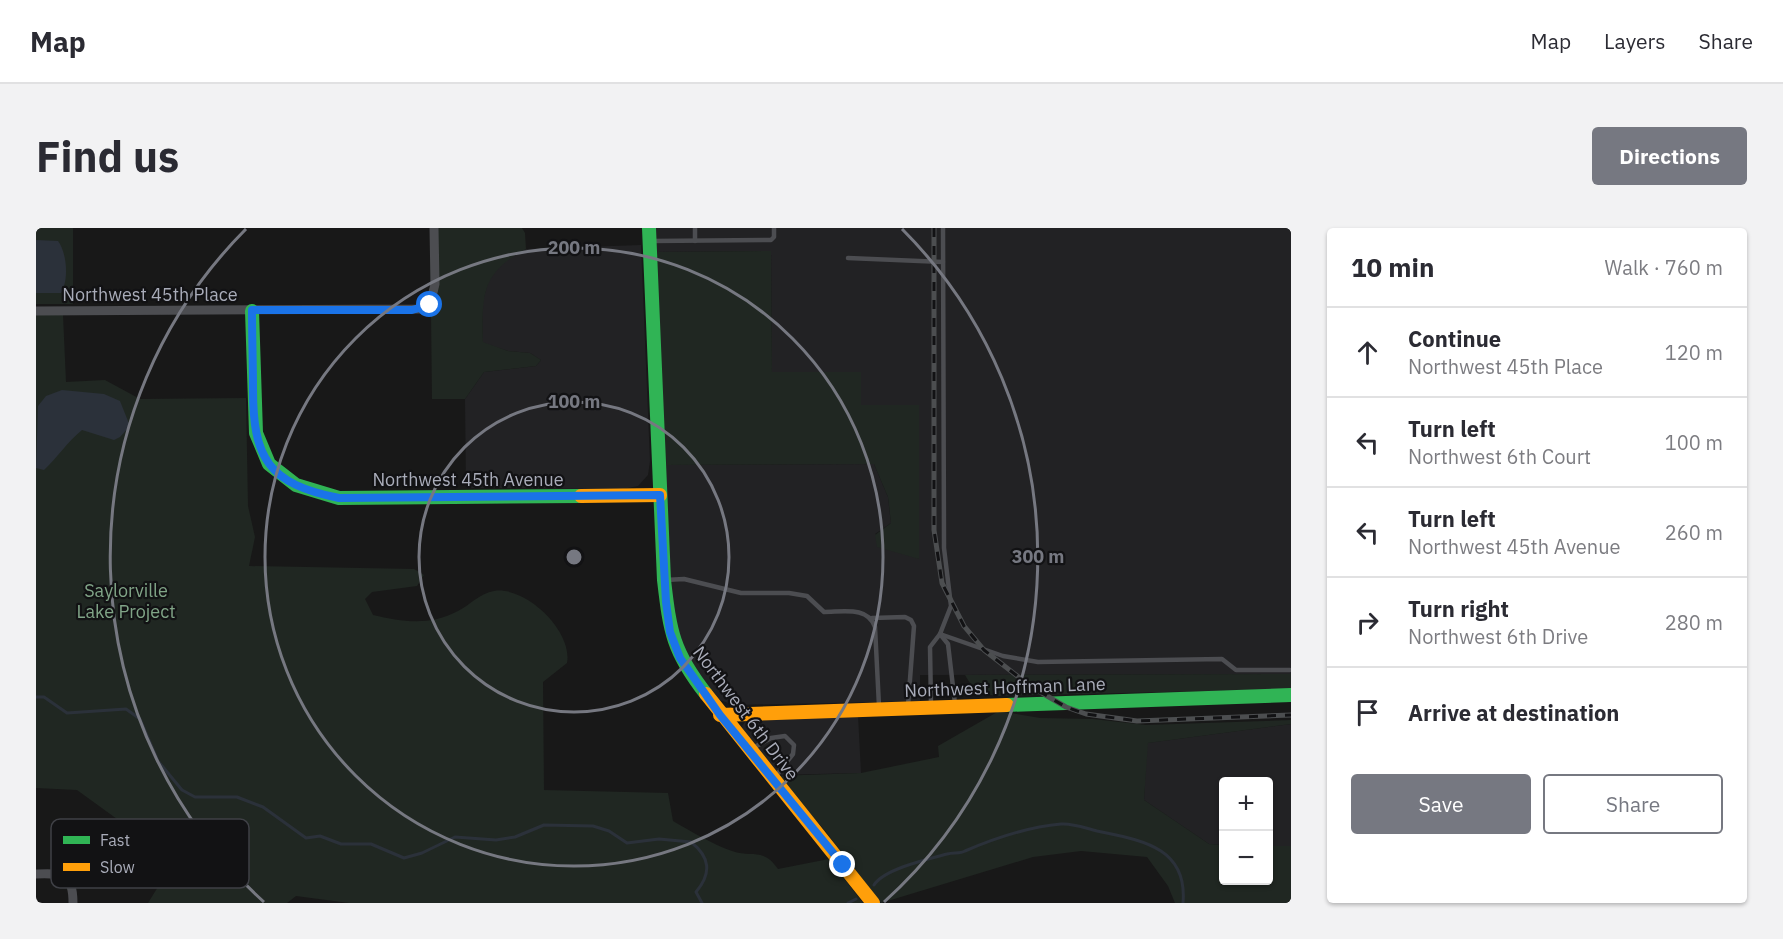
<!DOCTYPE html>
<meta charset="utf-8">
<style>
:root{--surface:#fff;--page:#f2f2f3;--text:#2b2b33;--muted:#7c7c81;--line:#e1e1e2;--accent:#767881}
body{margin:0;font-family:"IBM Plex Sans",sans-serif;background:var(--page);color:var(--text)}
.controls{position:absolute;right:18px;bottom:18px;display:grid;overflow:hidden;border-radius:6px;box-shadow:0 2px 4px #0004}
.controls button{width:54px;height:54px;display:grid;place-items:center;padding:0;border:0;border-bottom:2px solid var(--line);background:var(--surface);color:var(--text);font:30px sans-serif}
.stop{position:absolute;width:18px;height:18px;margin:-14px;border:4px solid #1a73e8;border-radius:50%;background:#fff}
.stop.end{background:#1a73e8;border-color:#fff;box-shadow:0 2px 6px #0008}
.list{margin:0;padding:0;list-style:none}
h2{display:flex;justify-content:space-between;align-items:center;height:78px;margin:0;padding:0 24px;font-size:26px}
h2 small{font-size:20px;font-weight:400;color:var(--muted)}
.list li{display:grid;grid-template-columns:39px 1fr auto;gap:18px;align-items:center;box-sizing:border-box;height:90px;padding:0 24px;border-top:2px solid var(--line)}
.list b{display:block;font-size:22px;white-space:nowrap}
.list p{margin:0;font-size:20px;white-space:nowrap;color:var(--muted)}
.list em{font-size:20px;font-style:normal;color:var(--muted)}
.actions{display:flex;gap:12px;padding:18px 24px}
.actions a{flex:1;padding:14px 0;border:2px solid var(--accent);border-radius:6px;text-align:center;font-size:21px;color:var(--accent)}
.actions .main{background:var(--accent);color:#fff}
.icon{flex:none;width:33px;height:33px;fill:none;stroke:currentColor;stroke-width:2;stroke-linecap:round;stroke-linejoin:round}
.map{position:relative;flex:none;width:1255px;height:675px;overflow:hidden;border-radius:6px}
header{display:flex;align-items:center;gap:36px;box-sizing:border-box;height:84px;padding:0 30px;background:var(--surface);border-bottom:2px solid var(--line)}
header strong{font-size:28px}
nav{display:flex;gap:33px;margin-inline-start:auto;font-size:21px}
.intro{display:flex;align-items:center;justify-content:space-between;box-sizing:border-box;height:144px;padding:0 36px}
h1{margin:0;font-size:42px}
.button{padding:15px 27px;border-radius:6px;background:var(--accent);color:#fff;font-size:21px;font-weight:700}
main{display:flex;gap:36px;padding:0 36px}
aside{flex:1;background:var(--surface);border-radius:6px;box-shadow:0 2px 4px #0004}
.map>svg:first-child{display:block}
.built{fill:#222224}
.green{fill:#202722}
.water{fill:#2b313a}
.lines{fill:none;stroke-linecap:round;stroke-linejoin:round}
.stream{stroke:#2b313a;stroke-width:3}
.lane{stroke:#4c4d51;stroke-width:4.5}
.street{stroke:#4c4d51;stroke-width:9}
.fast{stroke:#30b455;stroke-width:14}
.slow{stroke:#ff9f0a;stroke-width:14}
.rail-casing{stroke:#4c4e50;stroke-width:5}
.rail{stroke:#121214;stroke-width:3;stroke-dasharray:9;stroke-linecap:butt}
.route{stroke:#1a73e8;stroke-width:8}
.ring{fill:none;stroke:#767881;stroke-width:3}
.labels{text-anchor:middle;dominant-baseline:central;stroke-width:4.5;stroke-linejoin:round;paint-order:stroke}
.street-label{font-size:18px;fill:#a9acb9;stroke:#121214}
.park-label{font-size:18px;fill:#80a487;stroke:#121214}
.key{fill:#121214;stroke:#3f4046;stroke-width:1.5}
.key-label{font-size:16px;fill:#a9acb9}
.centre{fill:#767881;stroke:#121214;stroke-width:3}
.ring-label{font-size:18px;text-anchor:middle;font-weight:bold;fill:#767881;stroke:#121214;stroke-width:4.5;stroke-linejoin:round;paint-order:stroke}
</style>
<header>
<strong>Map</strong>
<nav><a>Map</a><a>Layers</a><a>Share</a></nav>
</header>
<div class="intro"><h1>Find us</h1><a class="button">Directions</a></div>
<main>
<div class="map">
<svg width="1255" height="675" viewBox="0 0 1255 675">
<rect width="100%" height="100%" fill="#181818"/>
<!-- built -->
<g class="built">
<path d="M619 0H1255V446L884 447V473L698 477 681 471 650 429 638 401 634 369 628 237 838 236 852 269 855 295 839 306 883 331V177H825L824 144H736L735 23 620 24Z"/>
<path d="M605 17 614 233 612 247 602 258 587 261 430 260 429 171 448 144 500 138 505 132 494 125 472 123 447 115 446 76 454 47 470 31 490 21Z"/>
<path d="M822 487 825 545 739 547 709 508 706 498 710 493 727 489Z"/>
<path d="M1255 496V618H1233L1232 554H1188L1187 617 1173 616 1108 572 1111 515Z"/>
</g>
<!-- green -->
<g class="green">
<rect x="0" y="0" width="37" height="76"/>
<path d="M394 0H486L489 5 490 21C445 45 446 67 447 114L472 123 494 125 505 132 500 138 448 144 429 171H396Z"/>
<path d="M735 23 736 144H825V177H883V331L841 319 839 307 855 295 852 269 838 236 628 237 620 24Z"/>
<path d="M0 87H27L30 154 69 152 104 171 210 170 212 278 219 309 213 338 378 341 388 347 381 358 336 364 329 371 337 387C367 394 394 398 422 383 434 377 444 365 458 363 490 358 537 403 531 435L507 454 508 562 632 565 637 593C656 604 676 616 696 623 716 630 727 619 742 641L793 631 827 675H313L260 668 251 675H112L125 654 123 627 103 607 41 562 0 560Z"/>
<path d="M1255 446V461L963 468C945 466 938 463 929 447Z"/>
<path d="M963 483 1004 490 1057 491 1110 497 1255 492V496L1112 515 1108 572 1173 616 1187 617 1188 652H1232L1233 618H1255V675H1139L1132 658 1111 629 1045 623 997 629 845 675 786 599 739 548 825 545 903 529 902 518Z"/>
</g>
<!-- water -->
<g class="water">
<path d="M0 12 22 13C31 25 33 52 25 65H0Z"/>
<path d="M26 162 68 166 84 173 94 198 84 209 78 212 46 202C31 214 22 229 8 242L0 240 2 178 10 168Z"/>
</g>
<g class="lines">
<!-- stream -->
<g class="stream">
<path d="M0 469H8L31 485 90 481 104 491 122 533 146 562 159 569H201L227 579 270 610 284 608 305 616H335L368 630 386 625 419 609 460 612 479 609 508 597 557 598 573 603 591 615 623 611 655 614C674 629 676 645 660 664L666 675"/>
<path d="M838 657C848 641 892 631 911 626 917 624 924 626 929 623 959 610 991 599 1025 596 1037 595 1049 600 1061 603 1103 612 1152 618 1147 675"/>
<path d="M812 675 820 671"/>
</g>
<!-- lane -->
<g class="lane">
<path d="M659 0V13"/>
<path d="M907 0 908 320 915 378 904 406 967 428 1002 434 1186 431 1200 442H1254"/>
<path d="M616 13 735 12 738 9V0"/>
<path d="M812 30 907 34"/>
<path d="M629 352 648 351 705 365H753L771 368 788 384C807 384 832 378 839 399L843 478"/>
<path d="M836 390 869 389 875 392 878 398 872 478"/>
<path d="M895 477 894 419 904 406 912 416 919 476"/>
<path d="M715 490 728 513"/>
<path d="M715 521 735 510 749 508 758 517 757 526 739 549"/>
</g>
<!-- street -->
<g class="street">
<path d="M0 83 385 81 394 77 399 56 398 0"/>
<path d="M0 646C27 645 37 645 37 675"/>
</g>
<!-- fast -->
<g class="fast">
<path d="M613 0 628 352C634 404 637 424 670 466"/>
<path d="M216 83 220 205 233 236 260 257 303 270 545 268"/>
<path d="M971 477 1255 467"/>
</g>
<!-- slow -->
<g class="slow">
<path d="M545 268 624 267"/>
<path d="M670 466 837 675"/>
<path d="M684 487 971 477"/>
</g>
<defs>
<path id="rail" d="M898 0V302L906 355 928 398 948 422 994 458 1030 479 1050 486 1101 493 1255 487"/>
</defs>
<!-- rail casing -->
<use href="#rail" class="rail-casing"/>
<!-- rail -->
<use href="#rail" class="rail"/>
</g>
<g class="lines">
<!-- route -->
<path class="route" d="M394 77 376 82H216C216 109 217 135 217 161 217 230 232 256 303 270L624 267 630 374 634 404 644 430 684 487 807 637"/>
</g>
<!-- distance rings -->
<g class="ring">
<circle cx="538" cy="329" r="155"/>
<circle cx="538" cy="329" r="309"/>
<path d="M228 674A464 464 0 0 1 210 1M866 1A464 464 0 0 1 848 674"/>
</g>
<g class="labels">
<!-- street labels -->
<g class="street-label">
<text x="114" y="66">Northwest 45th Place</text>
<text x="432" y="251">Northwest 45th Avenue</text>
<text transform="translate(969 459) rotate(-2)">Northwest Hoffman Lane</text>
<text transform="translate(710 485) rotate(53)">Northwest 6th Drive</text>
</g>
<!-- park labels -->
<g class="park-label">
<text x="90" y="362">Saylorville<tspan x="90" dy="21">Lake Project</tspan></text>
</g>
</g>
<!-- legend -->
<rect x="15" y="591" width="198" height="69" rx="9" class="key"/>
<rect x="27" y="608" width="27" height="8" fill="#30b455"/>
<rect x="27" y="635" width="27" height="8" fill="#ff9f0a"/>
<g class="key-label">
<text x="64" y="618">Fast</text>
<text x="64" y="645">Slow</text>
</g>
<circle cx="538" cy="329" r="9" class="centre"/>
<g class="ring-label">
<text x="538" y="26">200 m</text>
<text x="538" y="180">100 m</text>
<text x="1002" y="335">300 m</text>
</g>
</svg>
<div class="controls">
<button>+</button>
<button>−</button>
</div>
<div class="stop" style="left:394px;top:77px"></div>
<div class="stop end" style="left:807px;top:637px"></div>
</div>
<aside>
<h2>10 min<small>Walk · 760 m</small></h2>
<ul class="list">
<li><svg class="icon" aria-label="ahead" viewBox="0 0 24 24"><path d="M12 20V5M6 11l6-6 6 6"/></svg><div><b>Continue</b><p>Northwest 45th Place</p></div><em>120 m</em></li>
<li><svg class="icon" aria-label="left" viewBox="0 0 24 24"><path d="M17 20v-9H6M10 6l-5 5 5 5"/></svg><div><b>Turn left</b><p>Northwest 6th Court</p></div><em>100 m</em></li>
<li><svg class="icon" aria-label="left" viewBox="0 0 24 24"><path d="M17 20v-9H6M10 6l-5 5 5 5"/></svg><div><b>Turn left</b><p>Northwest 45th Avenue</p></div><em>260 m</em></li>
<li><svg class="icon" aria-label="right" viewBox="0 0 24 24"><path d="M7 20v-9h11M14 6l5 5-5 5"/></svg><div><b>Turn right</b><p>Northwest 6th Drive</p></div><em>280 m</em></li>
<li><svg class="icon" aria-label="arrive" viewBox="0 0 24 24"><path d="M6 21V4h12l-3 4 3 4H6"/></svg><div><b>Arrive at destination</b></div></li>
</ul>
<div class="actions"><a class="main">Save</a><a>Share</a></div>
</aside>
</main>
